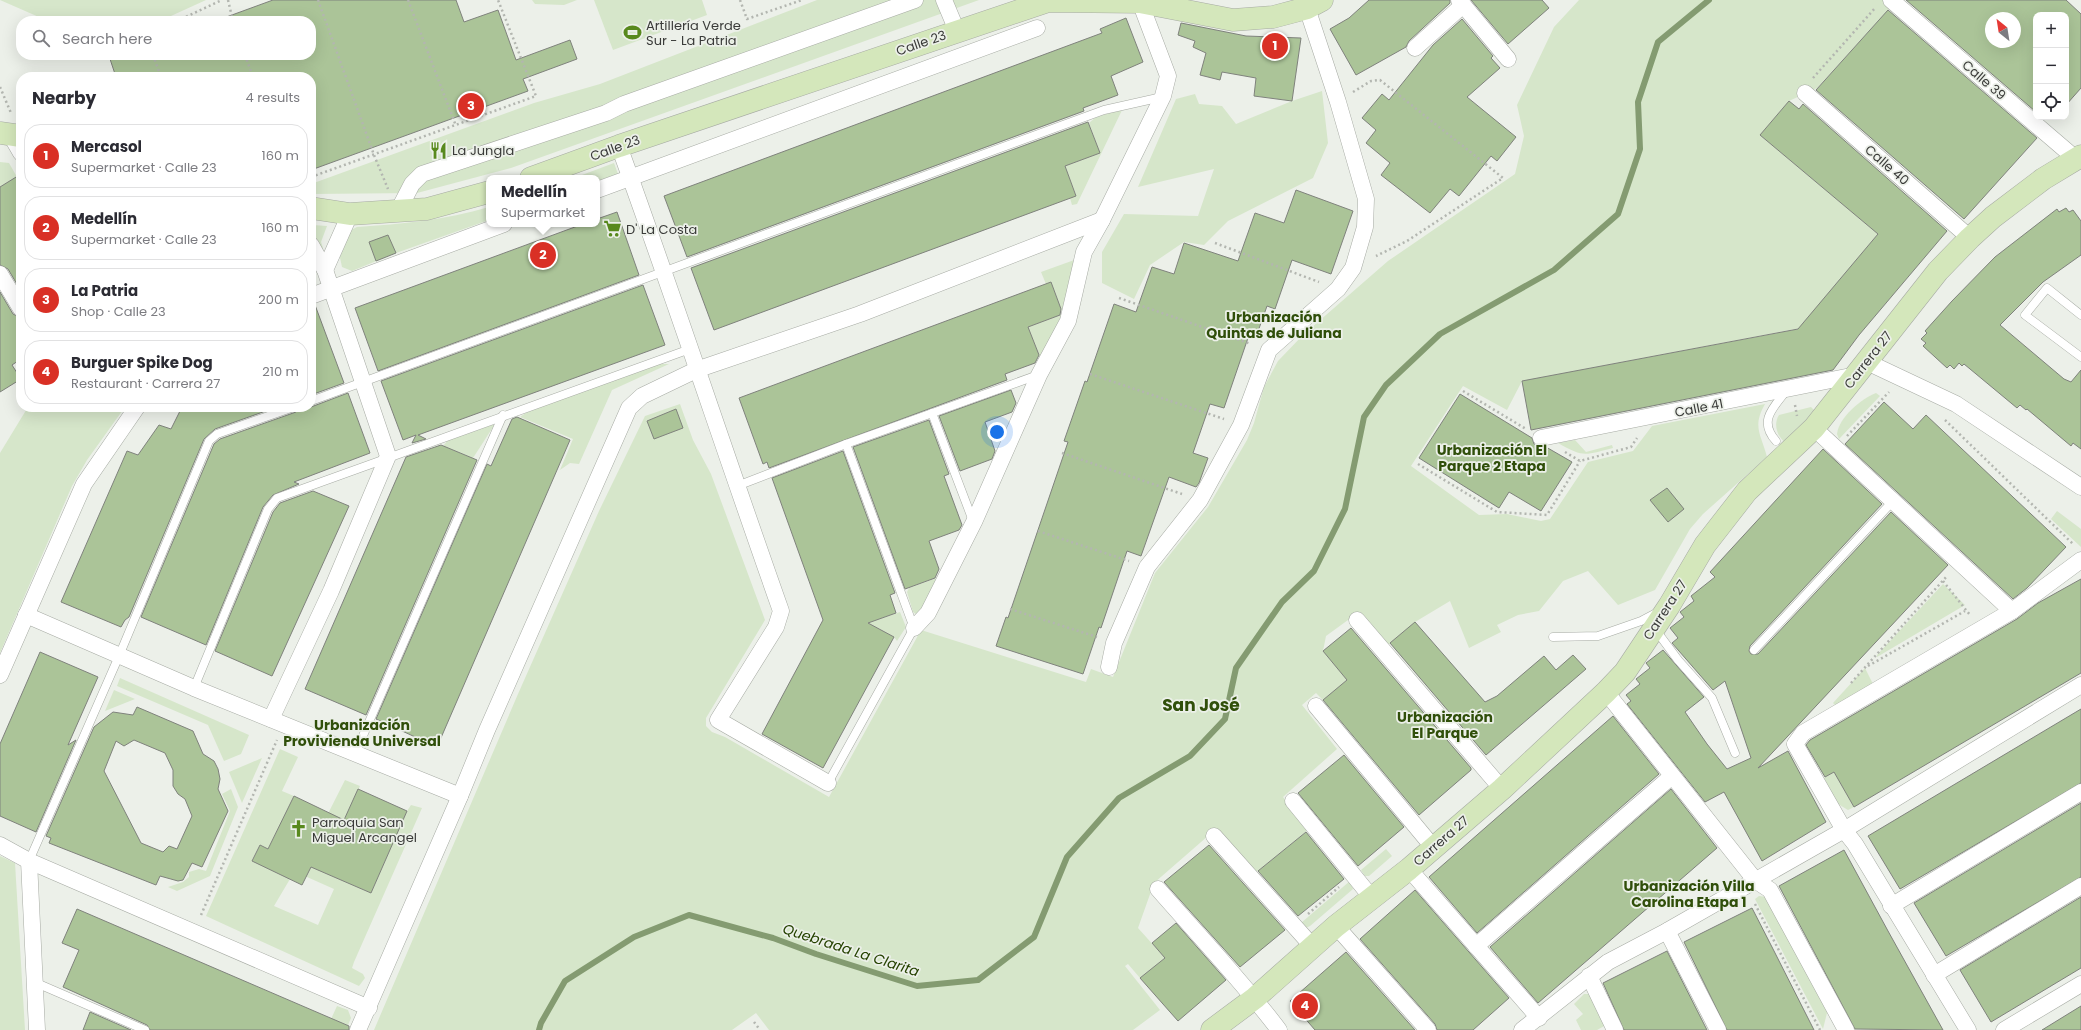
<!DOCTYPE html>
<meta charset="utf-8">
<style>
:root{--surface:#fff;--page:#f7f7f7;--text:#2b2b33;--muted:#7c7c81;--line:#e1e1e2;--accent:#d93025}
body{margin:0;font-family:Poppins,sans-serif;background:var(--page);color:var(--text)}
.controls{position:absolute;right:12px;top:12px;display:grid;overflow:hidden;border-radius:8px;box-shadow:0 4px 16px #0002}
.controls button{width:36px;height:36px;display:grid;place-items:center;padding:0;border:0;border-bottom:1px solid var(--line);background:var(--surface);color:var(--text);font:20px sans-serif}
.compass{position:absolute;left:1985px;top:12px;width:36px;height:36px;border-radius:50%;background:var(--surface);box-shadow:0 4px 16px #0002;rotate:330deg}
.you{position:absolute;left:997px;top:432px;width:14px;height:14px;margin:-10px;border:3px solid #fff;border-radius:50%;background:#1a73e8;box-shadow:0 0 0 6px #1a73e833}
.badge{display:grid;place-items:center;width:26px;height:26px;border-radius:50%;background:var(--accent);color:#fff;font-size:13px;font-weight:700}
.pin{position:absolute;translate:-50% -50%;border:2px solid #fff;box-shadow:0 1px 4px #0006}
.popup{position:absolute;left:486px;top:175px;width:114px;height:52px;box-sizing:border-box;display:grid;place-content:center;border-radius:8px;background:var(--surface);filter:drop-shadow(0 1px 3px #0005);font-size:13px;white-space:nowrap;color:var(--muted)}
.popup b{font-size:15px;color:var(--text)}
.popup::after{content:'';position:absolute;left:50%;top:100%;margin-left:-8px;border:8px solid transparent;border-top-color:var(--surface)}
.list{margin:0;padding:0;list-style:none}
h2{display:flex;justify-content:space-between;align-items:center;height:52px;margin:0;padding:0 16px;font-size:17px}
h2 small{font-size:13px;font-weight:400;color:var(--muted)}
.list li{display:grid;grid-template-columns:26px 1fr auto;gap:12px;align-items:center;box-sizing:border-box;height:64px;margin:0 8px 8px;padding:0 8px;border:1px solid var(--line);border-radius:16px}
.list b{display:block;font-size:15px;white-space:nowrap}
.list p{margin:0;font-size:13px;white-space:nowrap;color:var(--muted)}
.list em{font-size:13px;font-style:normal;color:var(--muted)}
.icon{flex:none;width:22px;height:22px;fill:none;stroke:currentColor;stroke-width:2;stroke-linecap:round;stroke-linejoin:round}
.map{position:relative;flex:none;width:2081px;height:1030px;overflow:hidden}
.search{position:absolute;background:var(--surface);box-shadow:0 4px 16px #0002;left:16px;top:16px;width:300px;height:44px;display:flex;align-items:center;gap:10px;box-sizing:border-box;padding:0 14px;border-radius:16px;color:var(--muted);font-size:15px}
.panel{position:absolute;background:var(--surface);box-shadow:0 4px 16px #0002;left:16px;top:72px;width:300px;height:340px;border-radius:16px}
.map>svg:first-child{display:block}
.green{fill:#d6e6ca}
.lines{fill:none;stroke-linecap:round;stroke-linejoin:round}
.stream{stroke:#849b71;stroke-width:6}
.building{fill:#abc498;stroke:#7f827c;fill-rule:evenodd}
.lane-casing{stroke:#a7aba4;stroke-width:9}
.street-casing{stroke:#a7aba4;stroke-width:17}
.secondary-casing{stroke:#a7aba4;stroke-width:23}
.path{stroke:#b3b6b0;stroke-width:2.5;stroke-dasharray:2 3;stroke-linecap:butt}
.lane{stroke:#fff;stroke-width:8}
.street{stroke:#fff;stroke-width:16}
.secondary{stroke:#d4e7bb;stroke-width:22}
.labels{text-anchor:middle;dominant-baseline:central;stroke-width:3.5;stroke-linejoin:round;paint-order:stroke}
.poi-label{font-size:13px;fill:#3a3b39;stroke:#ecf0e9;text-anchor:start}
.street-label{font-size:13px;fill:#3a3b39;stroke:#ecf0e9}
.neighbourhood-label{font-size:14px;font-weight:bold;fill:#304f0a;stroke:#ecf0e9}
.water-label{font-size:14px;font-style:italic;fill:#254200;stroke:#ecf0e9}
.district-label{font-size:17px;font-weight:bold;fill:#304f0a;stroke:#ecf0e9}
</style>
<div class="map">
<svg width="2081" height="1030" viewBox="0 0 2081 1030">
<rect width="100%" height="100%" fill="#ecf0e9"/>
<!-- green -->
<g class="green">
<path d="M0 0H206L160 21H48Z"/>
<path d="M532 0H577L564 5 535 4Z"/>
<path d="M594 0H702L707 15 613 50Z"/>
<path d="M817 0H979L511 168 417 193 311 194V184L534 103 600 84Z"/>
<path d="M1579 0H1887L1885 3 1889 9 1817 88 1789 101 1760 135 1878 234 1801 328 1522 381 1507 410 1463 386 1411 466 1479 515 1507 514 1541 521 1550 519 1588 462 1633 451 1652 426 1765 404C1752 427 1761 434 1767 457L1703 514 1690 529 1655 590 1618 605 1588 571 1563 581 1539 611 1518 615 1497 625 1501 632 1469 648 1450 601 1415 622 1388 645 1359 612 1326 636 1323 651 1347 680 1323 700 1316 693 1302 705 1337 749 1283 797 1309 829 1258 871H1253L1216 829 1154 883 1138 928 1165 958 1140 978 1128 964 1125 966 1160 1010 1133 1030H769L756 1013 732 1030H374L518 694 599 511 645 416 680 404 693 440 711 474 765 620 706 718V726L712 732 725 737 829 797 921 630 1086 682 1091 669 1113 677 1155 573 1208 507 1247 440 1254 423 1264 387 1278 361 1303 335 1388 261 1515 174 1524 136 1517 105 1554 27Z"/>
<path d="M1322 91 1328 143 1313 178 1228 221 1204 245 1184 242 1150 265 1134 299 1102 283V252L1124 214 1198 216 1214 169 1138 187 1176 99 1195 94 1199 104 1222 106 1236 124 1292 101Z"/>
<path d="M1123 108 1077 204 1072 205 1070 198 1076 195 1065 166 1100 153 1089 123 1095 118Z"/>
<path d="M0 162 9 163 17 177 0 187Z"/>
<path d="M614 163 618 174 597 181V178H574Z"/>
<path d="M489 207V220L396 253 352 271 342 267 339 253 351 230 357 227C402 224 445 220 489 207Z"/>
<path d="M313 225 327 226 321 242 323 248H318Z"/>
<path d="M1077 259 1063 314 1041 361 1028 327 1063 314 1051 282 1046 284 1041 272Z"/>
<path d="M657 364H669L612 390 579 464 570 463 560 470 573 439 520 417 527 412Z"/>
<path d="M1876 393 1880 396 1839 439 1837 434C1839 417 1861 399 1876 393Z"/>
<path d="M28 407H125L87 460 72 486 0 653V453Z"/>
<path d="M1811 407 1816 412 1786 443C1777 437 1773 424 1779 415Z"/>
<path d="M495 424 473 458 443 446 448 440Z"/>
<path d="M1575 440 1586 452 1612 445 1613 448C1585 455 1584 458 1558 443Z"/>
<path d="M2057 511 2081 529V547L2051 519Z"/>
<path d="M942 576 926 607 916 614 913 612 907 592 909 588Z"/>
<path d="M1943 584 1965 605 1877 657V655Z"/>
<path d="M900 612 906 627 897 641 894 637 868 623Z"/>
<path d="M1865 668 1874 686 1836 706 1833 703Z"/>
<path d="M120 678 249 735 241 754 224 761 208 725 117 686Z"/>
<path d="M114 690 135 699 105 711Z"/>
<path d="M280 749 298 757 282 791 294 796 268 849 260 845 252 860 290 879 274 906 318 925 334 889 298 873 345 780 360 786 321 871 371 893 407 811 411 805 422 808 354 962 352 968 363 974 365 978 359 986 206 916Z"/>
<path d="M262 758 242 803 229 772Z"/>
<path d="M1834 772 1854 807 1848 810 1838 804 1824 778Z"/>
<path d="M231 789 238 807 210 876 177 891 168 887 183 882 189 877V872L199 869 206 871 230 811 222 794Z"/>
<path d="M1386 849 1392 856 1369 876H1365L1361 870Z"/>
<path d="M0 856 15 863 25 1030H0Z"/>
<path d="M1350 881 1353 889 1310 926 1306 928 1301 923Z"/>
<path d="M1759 896 1767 897 1828 1009 1823 1029 1755 899Z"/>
<path d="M1584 994H1589L1606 1025 1597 1030H1581L1576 1020 1583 1014 1574 1004Z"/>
<path d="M337 1006 348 1010 351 1018 346 1030H326Z"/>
</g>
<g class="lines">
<!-- stream -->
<path class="stream" d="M539 1030 541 1023 565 981 634 937 689 915 773 938 816 954 917 986 978 980 1034 937 1067 857 1119 798 1190 756 1225 719 1236 668 1282 602 1314 571 1345 509 1364 417 1386 385 1440 334 1554 270 1618 214 1640 149 1638 102 1658 42 1709 0"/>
</g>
<!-- building -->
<g class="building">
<path d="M273 0H456L464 22 498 10 516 60 570 40 577 59 523 79 528 91 311 170V77H116L110 59 121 55H311V21H221V19Z"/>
<path d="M1369 0H1450V3L1409 41 1406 47 1356 75 1330 29 1349 18Z"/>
<path d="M1471 0H1542L1549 8 1508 44Z"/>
<path d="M1906 0H2066L2081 14V88L2066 105V15H2036V112ZM1991 18H2015V42H1991Z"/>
<path d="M1888 10 2037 138 1964 219 1816 90Z"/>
<path d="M1126 18 1143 62 1111 76 1118 95 1083 108 1084 111 687 257 664 196 1102 33 1100 29Z"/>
<path d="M1462 19 1493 56 1491 58 1500 68 1467 97 1516 137 1497 161 1491 156 1459 196 1450 189 1430 213 1381 175 1390 163 1366 143 1376 130 1362 118 1382 94 1389 100 1433 45Z"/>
<path d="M1181 23 1246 36 1301 38 1292 101 1254 96 1256 78 1222 72 1220 80 1200 75 1206 53 1193 47 1195 41 1178 35Z"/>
<path d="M1789 101 1799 109 1803 104 1947 231 1859 335 1833 370 1531 430 1522 381 1798 329 1878 234 1760 135Z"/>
<path d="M1088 122 1100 153 1065 166 1076 196 714 330 691 268Z"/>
<path d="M21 174V291L8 269 0 265V187Z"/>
<path d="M1296 190 1353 211 1331 274 1292 260 1275 309 1267 306 1256 337 1249 335 1224 408 1210 404 1193 453 1208 458 1199 483 1196 487 1169 477 1141 556 1127 551 1101 628 1099 627 1083 674 996 646 1006 617 1008 618 1068 442 1064 441 1085 381 1087 382 1114 304 1136 312 1152 267 1174 274 1184 243 1238 261 1255 213 1284 223Z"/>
<path d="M2066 208 2069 212 2073 210 2081 221V255L2043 282 2000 325 2064 379 2071 382 2081 370V449L2073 443 2071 446 2027 409 2026 410 2020 405 2017 408 1964 364 1962 366 1959 363 1954 369 1950 365 1947 368 1923 346 1926 343 1921 339 1927 333 1925 331 1952 301 1995 257 2057 209 2059 212Z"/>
<path d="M617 212 639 275 378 371 355 308 583 224H597V219Z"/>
<path d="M388 235 396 253 376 261 369 242Z"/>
<path d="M1051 282 1061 309 1060 315 1028 327 1039 355 1035 363 1005 374 1007 380 769 468 767 462 763 464 739 398Z"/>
<path d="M643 285 665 345 418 435 426 439 412 443 416 435 403 440 381 381Z"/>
<path d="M0 292 13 314 21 318V359L12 365 21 379 0 392Z"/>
<path d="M311 305H315L344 383 311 395Z"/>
<path d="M1011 390 1016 403 1012 412 985 422 995 451 992 459 960 471 939 416Z"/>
<path d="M348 393 370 453 294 482 299 484 273 495 263 507 206 645 141 617 214 444 220 439 296 412 299 407H311Z"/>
<path d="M1460 394 1532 438 1534 444 1538 447H1546L1572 462 1541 511 1509 492 1499 508 1419 458Z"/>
<path d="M1884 402 1913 429 1926 415 2066 547 2027 588 2013 599 1845 444Z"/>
<path d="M182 407H277L215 429 204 439 129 617 125 620 121 627 61 602 127 451 138 455 159 425 171 429Z"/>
<path d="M676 409 683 428 654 439 647 421Z"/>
<path d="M517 417 570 440 437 747 376 719 487 464 491 466 512 419Z"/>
<path d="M929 420 949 474 944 476 962 525 959 530 929 541 939 569 935 578 905 589 853 447Z"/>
<path d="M441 445 477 460 366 715 305 689 406 457Z"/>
<path d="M1823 449 1882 504 1750 646 1749 651 1751 654H1758L1891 512 1948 565 1758 768 1788 751 1826 822 1762 861 1724 792 1705 802 1627 704 1631 701 1626 695 1640 684 1636 679 1650 668 1646 663 1663 650 1704 697 1685 712 1707 744 1727 769 1751 758 1725 681 1713 690 1672 643 1678 638 1670 628 1684 617 1680 612 1694 601 1691 596 1715 577 1710 572Z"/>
<path d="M843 451 895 593 890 595 896 613 868 623 894 637 823 768 762 734 823 620 772 478Z"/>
<path d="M1667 488 1684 509 1668 522 1650 500Z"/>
<path d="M313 491 349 506 272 676 215 651 273 512 280 503Z"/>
<path d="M2081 579V673L1854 807 1834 772 1825 777 1806 745 1810 740 2017 619 2038 603Z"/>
<path d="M1415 622 1485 702 1497 696 1544 656 1556 670 1573 655 1586 669 1486 755 1390 643Z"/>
<path d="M1351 628 1471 768V770L1419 815 1323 700 1347 680 1323 651Z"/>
<path d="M40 652 98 677 68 745 76 740 36 832 0 816V744Z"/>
<path d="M137 707 193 731 203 754 214 761 218 769 220 779 218 789 228 811 202 867 192 863 183 880 178 881 160 876 156 885 49 843 51 838 46 836 94 727 113 712 133 715ZM134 740 165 753 173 770V786L178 794 185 799 192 816 177 849 169 846 163 852 141 843 104 771 116 741 124 746Z"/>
<path d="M2081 709V783L1900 889 1868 836Z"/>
<path d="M1613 716 1659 774 1477 933 1429 877Z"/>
<path d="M1344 755 1404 827 1358 866 1298 793Z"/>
<path d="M358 789 407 811 371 893 311 867 302 885 252 861 260 845 268 849 294 796 344 820Z"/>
<path d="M1671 789 1717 848 1538 1003 1490 947Z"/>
<path d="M2081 803V877L1946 956 1914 903Z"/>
<path d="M1306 832 1344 879 1298 916 1258 871Z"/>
<path d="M1209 845 1285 930 1240 967 1164 882Z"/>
<path d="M1844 850 1888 931 1943 1030 1855 1029 1779 886Z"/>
<path d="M1415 890 1509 998 1473 1030H1437L1435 1024 1360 939Z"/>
<path d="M2081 897V968L1991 1022 1960 970Z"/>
<path d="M1752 908 1773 949 1814 1030H1727L1684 942Z"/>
<path d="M77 909 349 1026V1030H150L147 1025 63 987 79 950 62 943Z"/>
<path d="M1176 923 1226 980 1178 1021 1140 978 1165 958 1152 943Z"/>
<path d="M1667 951 1707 1030H1624L1603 983Z"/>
<path d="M1346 952 1415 1030H1315L1290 1001Z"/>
<path d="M2081 1006V1030H2042Z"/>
<path d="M90 1012 131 1030H83Z"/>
</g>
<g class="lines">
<defs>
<g id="lane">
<path d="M2081 315 2047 288 2025 315 2081 357"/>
<path d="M311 401 1104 110 1162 97"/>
<path d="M932 413 973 521"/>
<path d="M1776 441C1758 421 1773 408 1786 391"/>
<path d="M737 486 846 444 1038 375"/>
<path d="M1655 629 1678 660 1712 698 1735 753"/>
<path d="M1553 637 1598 636 1641 621 1658 612"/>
<path d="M1754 650 1893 501"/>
<path d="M194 688 268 509 277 498 690 349"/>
<path d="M355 754 503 415"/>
<path d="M828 783 914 628 846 444"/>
<path d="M29 861 119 656 209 441 217 434 294 407"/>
<path d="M34 982 145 1030"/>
</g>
<g id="street">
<path d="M944 0 957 31"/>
<path d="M1459 0 1508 59"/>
<path d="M1891 0 2076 159"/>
<path d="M1415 48 1463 5"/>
<path d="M1805 93 1970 238"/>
<path d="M10 134 21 153"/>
<path d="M619 146C675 300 726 456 781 611L776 627 718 720 828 783"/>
<path d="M597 190 1037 28"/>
<path d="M398 211 412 184 422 174 606 113 624 104 915 0"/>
<path d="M325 270 350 214"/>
<path d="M0 274 21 309"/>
<path d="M311 296 504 224"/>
<path d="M1867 362 1956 404 2081 487"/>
<path d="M1814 428 2012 611"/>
<path d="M1541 438 1856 375"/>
<path d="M26 615 194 688 460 796"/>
<path d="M1357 620 1502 789"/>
<path d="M914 628 928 613 974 522 1039 375 1068 321 1084 252 1102 220 1163 96 1168 76 1140 2"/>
<path d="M1109 667 1114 643 1147 567 1200 500 1241 425 1269 350 1338 289 1353 268 1365 227 1366 199 1338 102 1307 8"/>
<path d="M0 675 84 484 137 407"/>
<path d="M1606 692 1755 880 1770 890 1846 1030"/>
<path d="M1316 706 1433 847"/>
<path d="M271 719 331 591 388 456 325 270 311 245"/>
<path d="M1293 801 1372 898"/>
<path d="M1214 836 1313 947"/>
<path d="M0 845 29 861 369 1008"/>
<path d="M29 861 37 1030"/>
<path d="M1409 869 1539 1018"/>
<path d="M1158 889C1199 936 1242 981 1279 1030"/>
<path d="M1891 906 2081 792"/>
<path d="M1336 926 1428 1030"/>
<path d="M1667 931 1718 1030"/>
<path d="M1476 946 1672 776"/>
<path d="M1934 975 2081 886"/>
<path d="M1589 976 1615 1030"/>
<path d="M358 1030 460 796 487 730 629 408 642 396 696 370 860 314 1102 220"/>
<path d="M1522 1030 1608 962 1667 931 1844 830 2081 685"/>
<path d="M1968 1030 1855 844 1844 830 1795 744 1803 733 2012 611 2081 560"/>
<path d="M2004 1030 2081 984"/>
</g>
<g id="secondary">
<path d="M0 133 21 136"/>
<path d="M531 178 619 146 1048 1 1140 2 1233 20 1273 17 1307 8 1322 0"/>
<path d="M311 208 350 214 427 209 489 192"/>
<path d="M1212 1030 1255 998 1336 926 1409 869 1502 789 1606 692 1625 672 1669 606 1705 545 1747 491 1814 428 1938 271 1970 238 1993 217 2043 179 2081 156"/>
</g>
</defs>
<!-- lane casing -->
<use href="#lane" class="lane-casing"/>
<!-- street casing -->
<use href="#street" class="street-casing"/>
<!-- secondary casing -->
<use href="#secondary" class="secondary-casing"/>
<!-- path -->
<g class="path">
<path d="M228 0 233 21"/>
<path d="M318 0 374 155 388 189"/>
<path d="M408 0 456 126"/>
<path d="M740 0 747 19 802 0"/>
<path d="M177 21 222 0"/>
<path d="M153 55 161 77"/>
<path d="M245 55 253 77"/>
<path d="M1813 78 1876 7"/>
<path d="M0 87 11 113"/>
<path d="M1353 92 1371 81 1380 80 1503 178 1407 241 1376 256"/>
<path d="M311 177 536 96 498 0"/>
<path d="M1215 243 1319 282"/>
<path d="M1119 298 1251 344"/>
<path d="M1090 374 1224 419"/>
<path d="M1463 391 1526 429"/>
<path d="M1795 405 1797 416"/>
<path d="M1945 420 2073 544"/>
<path d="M1847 436 1889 392"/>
<path d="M1565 452 1580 461 1631 447 1637 438"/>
<path d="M1062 453 1182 494"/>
<path d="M1418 464 1497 512 1547 515 1580 461"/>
<path d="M1038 531 1129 561"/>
<path d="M1943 581 1970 615"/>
<path d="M1010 609 1097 637"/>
<path d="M1868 666 1965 611"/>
<path d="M1851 683 1947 576"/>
<path d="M1755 904 1820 1030"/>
<path d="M1308 914 1339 887"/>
<path d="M201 915 277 740"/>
<path d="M754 1022 760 1030"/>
</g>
<!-- lane -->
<use href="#lane" class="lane"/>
<!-- street -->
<use href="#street" class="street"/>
<!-- secondary -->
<use href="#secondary" class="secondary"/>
</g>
<!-- icons -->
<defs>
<symbol id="stadium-bare" viewBox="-9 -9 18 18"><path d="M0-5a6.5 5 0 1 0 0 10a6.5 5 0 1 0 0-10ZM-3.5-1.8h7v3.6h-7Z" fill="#58891d" stroke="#ecf0e9" stroke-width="2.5" paint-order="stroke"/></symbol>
<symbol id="restaurant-bare" viewBox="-9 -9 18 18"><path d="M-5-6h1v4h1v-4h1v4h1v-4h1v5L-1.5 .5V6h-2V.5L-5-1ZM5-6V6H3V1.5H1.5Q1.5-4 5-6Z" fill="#58891d" stroke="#ecf0e9" stroke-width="2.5" paint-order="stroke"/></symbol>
<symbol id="supermarket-bare" viewBox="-9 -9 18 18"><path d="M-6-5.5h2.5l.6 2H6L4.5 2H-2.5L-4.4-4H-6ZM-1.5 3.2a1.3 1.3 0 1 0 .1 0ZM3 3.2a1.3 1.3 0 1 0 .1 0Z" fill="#58891d" stroke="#ecf0e9" stroke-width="2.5" paint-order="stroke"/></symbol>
<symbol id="church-bare" viewBox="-9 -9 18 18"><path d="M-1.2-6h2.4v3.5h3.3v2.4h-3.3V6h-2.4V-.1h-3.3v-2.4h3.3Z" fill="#58891d" stroke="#ecf0e9" stroke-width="2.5" paint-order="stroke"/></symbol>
</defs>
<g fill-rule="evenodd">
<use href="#stadium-bare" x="620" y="20" width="25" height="25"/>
<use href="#restaurant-bare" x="426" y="138" width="25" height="25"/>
<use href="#supermarket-bare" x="600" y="216" width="25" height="25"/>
<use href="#church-bare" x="286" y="816" width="25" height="25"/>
</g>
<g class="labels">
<!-- poi labels -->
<g class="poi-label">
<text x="646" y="25">Artillería Verde<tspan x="646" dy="15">Sur - La Patria</tspan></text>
<text x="452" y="150">La Jungla</text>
<text x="626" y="229">D' La Costa</text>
<text x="312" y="822">Parroquia San<tspan x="312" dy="15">Miguel Arcangel</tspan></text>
</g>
<!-- street labels -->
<g class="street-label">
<text transform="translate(921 43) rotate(-19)">Calle 23</text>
<text transform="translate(1984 80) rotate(41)">Calle 39</text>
<text transform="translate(615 148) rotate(-20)">Calle 23</text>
<text transform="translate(1887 165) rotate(41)">Calle 40</text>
<text transform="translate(1868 360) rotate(-52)">Carrera 27</text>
<text transform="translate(1699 408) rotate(-11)">Calle 41</text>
<text transform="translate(1665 610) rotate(-57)">Carrera 27</text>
<text transform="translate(1441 841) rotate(-41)">Carrera 27</text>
</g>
<!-- neighbourhood labels -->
<g class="neighbourhood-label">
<text x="1274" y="317">Urbanización<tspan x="1274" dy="16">Quintas de Juliana</tspan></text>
<text x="1492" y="450">Urbanización El<tspan x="1492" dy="16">Parque 2 Etapa</tspan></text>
<text x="1445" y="717">Urbanización<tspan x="1445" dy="16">El Parque</tspan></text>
<text x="362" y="725">Urbanización<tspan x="362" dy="16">Provivienda Universal</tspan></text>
<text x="1689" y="886">Urbanización Villa<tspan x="1689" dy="16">Carolina Etapa 1</tspan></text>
</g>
<!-- water labels -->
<g class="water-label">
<text transform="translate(851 950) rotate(18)">Quebrada La Clarita</text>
</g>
<!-- district labels -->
<g class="district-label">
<text x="1201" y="705">San José</text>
</g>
</g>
</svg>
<div class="controls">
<button>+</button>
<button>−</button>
<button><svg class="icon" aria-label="locate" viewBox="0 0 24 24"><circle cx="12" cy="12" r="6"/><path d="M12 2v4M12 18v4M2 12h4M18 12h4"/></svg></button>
</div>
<svg class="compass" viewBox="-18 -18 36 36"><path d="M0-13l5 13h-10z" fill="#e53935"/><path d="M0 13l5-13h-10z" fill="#7c7c81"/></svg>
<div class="you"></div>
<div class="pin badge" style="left:1275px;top:46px">1</div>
<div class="pin badge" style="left:543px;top:255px">2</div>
<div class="popup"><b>Medellín</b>Supermarket</div>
<div class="pin badge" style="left:471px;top:106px">3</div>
<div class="pin badge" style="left:1305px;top:1006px">4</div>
<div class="search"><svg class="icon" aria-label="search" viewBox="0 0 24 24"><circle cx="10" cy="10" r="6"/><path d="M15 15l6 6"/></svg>Search here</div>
<section class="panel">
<h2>Nearby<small>4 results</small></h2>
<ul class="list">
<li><span class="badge">1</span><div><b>Mercasol</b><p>Supermarket · Calle 23</p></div><em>160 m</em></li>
<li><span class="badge">2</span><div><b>Medellín</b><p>Supermarket · Calle 23</p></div><em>160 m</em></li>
<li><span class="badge">3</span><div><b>La Patria</b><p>Shop · Calle 23</p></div><em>200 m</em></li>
<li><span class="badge">4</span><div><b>Burguer Spike Dog</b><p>Restaurant · Carrera 27</p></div><em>210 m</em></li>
</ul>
</section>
</div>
